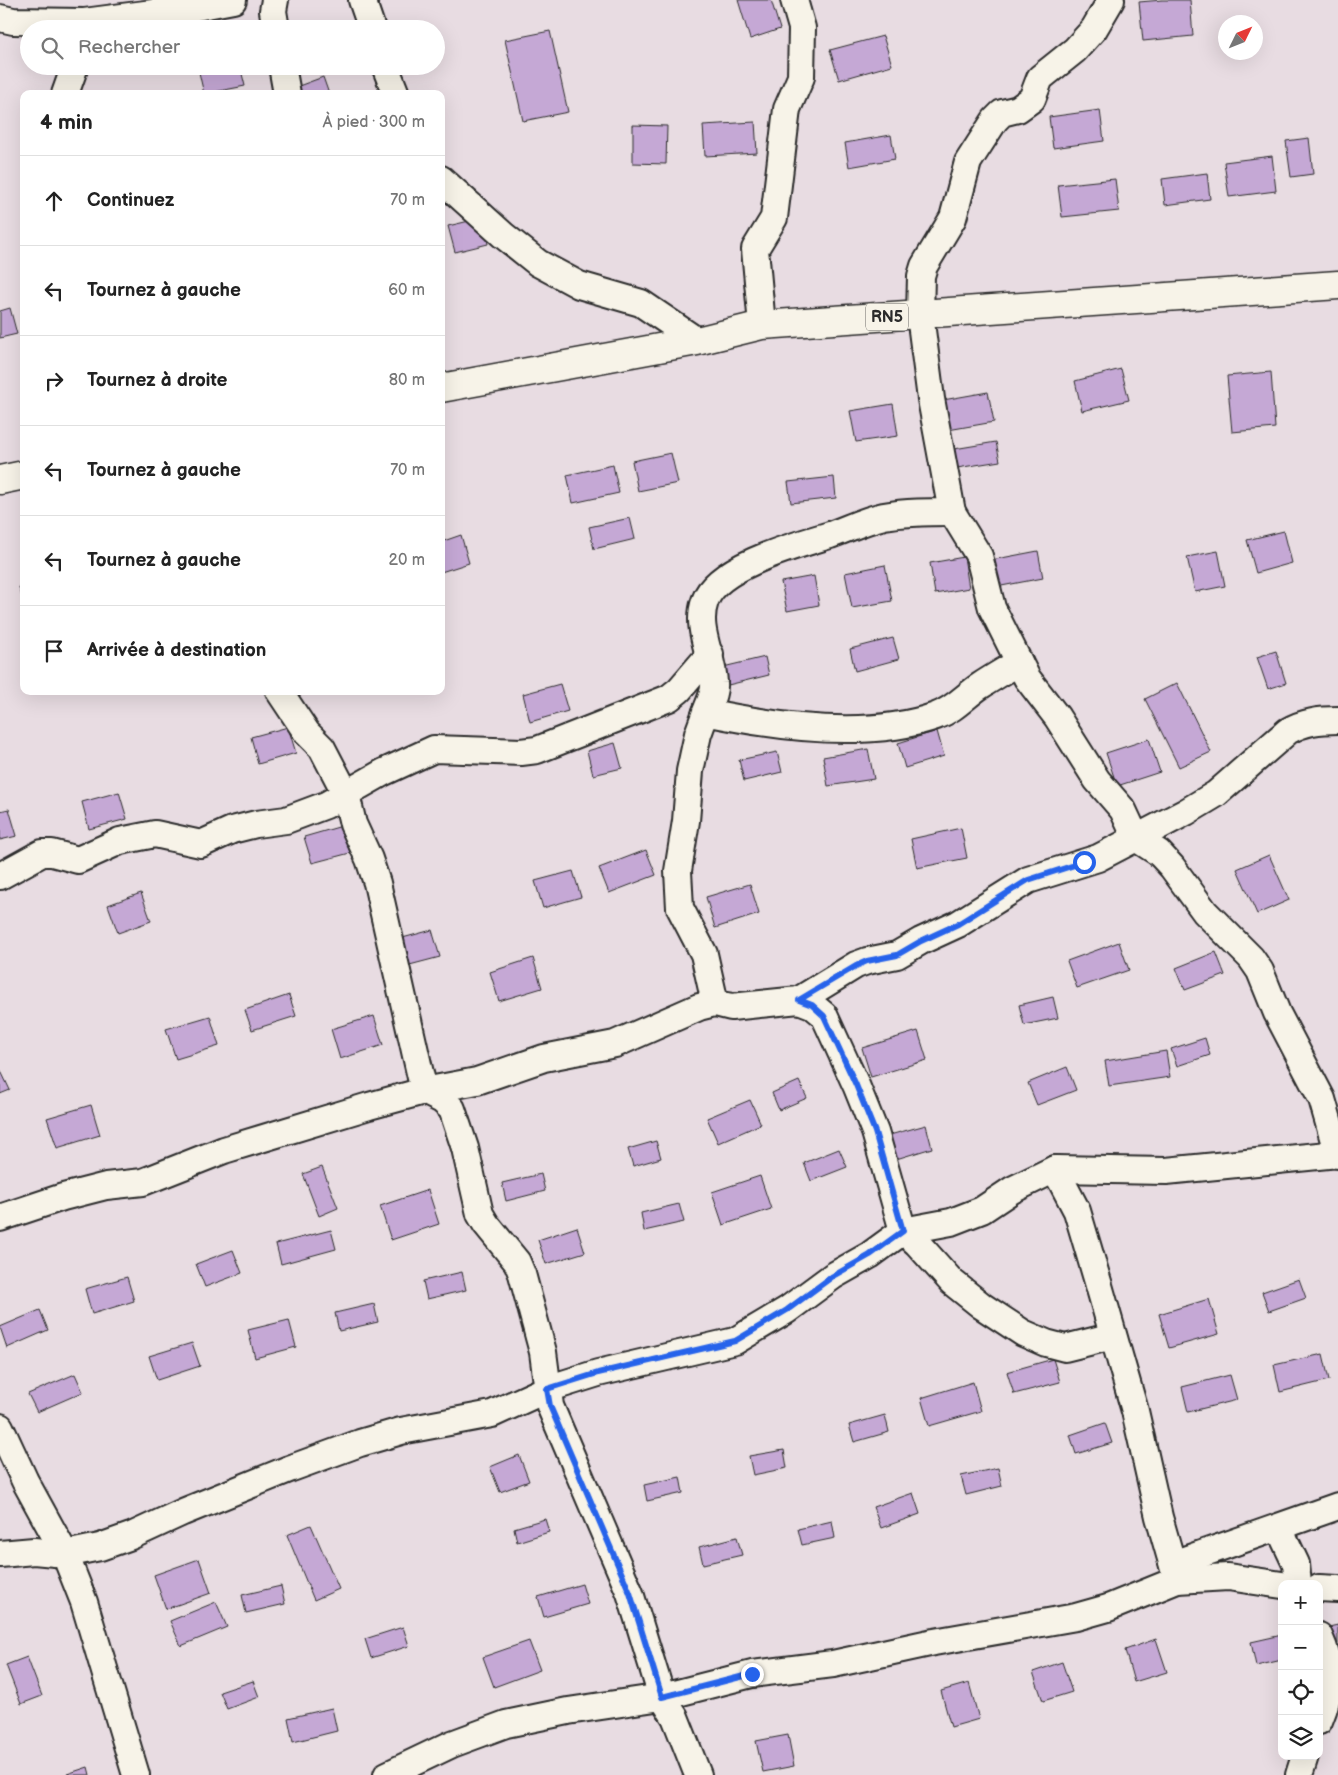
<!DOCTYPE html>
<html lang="fr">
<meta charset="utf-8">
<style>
:root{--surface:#fff;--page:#f6f6f6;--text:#222;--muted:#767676;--line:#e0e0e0}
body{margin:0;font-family:"Balsamiq Sans",sans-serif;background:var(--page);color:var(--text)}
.controls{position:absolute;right:15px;bottom:15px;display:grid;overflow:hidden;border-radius:10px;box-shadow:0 5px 20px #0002}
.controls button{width:45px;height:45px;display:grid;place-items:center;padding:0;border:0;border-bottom:1px solid var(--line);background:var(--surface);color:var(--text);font:25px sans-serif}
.compass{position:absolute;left:1218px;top:15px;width:45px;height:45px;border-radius:50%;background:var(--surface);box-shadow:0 5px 20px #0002;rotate:47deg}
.stop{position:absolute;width:15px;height:15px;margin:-11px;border:4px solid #2563eb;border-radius:50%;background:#fff}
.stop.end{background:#2563eb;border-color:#fff;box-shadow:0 1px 5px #0008}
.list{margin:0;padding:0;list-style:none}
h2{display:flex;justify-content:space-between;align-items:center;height:65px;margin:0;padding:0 20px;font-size:21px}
h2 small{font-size:16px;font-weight:400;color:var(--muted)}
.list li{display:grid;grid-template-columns:32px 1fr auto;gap:15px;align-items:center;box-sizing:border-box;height:90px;padding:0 20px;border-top:1px solid var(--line)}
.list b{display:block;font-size:19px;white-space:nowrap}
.list em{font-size:16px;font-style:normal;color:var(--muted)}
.icon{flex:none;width:28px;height:28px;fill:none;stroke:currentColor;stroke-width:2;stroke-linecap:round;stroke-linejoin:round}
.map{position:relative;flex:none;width:1338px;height:1775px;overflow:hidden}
.search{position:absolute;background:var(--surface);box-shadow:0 5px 20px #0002;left:20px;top:20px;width:425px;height:55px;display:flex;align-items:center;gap:12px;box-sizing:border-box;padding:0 18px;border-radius:28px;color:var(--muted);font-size:19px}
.panel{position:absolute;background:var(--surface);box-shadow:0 5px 20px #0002;left:20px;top:90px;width:425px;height:605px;border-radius:10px}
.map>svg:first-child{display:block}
.building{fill:#c5a8d5;stroke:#2b2b2b}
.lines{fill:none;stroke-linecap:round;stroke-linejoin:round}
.minor-casing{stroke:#2b2b2b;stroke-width:30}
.trunk-casing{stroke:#2b2b2b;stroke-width:31}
.minor{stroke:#f7f3e8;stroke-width:26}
.trunk{stroke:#f7f3e8;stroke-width:28}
.route{stroke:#2563eb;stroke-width:6}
.labels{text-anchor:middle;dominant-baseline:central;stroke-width:4;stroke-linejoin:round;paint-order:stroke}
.shield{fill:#f7f3e8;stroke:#686764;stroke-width:1}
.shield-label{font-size:16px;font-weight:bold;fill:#2b2b2b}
</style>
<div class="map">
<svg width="1338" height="1775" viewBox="0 0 1338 1775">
<rect width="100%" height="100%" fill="#e8dce2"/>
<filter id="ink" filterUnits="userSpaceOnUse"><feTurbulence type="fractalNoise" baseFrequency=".02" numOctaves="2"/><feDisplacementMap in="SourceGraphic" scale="10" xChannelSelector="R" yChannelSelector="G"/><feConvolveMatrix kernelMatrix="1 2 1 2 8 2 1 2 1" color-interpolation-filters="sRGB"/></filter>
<g filter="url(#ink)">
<!-- building -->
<g class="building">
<path d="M738 0H771L780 29 750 39Z"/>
<path d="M1162 0H1190L1193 36 1143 41 1139 2Z"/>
<path d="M550 31 568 112 523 121 505 40Z"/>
<path d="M883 36 892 65 839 80 830 50Z"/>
<path d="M205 66H240L245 86 204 94 198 68Z"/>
<path d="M323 77 329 94H289L288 90Z"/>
<path d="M1100 110 1104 141 1053 148 1049 117Z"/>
<path d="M755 122 757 153 705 156 703 125Z"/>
<path d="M633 125 667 126 666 164 633 163Z"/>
<path d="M891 135 895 159 849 167 845 143Z"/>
<path d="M1309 138 1313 174 1291 177 1286 141Z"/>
<path d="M1272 156 1276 191 1229 197 1224 162Z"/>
<path d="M1207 173 1210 199 1165 205 1162 179Z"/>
<path d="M1115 179 1119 211 1062 217 1058 185Z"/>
<path d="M482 218 488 244 455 252 448 226Z"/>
<path d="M10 308 17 334 0 338V311Z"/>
<path d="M1121 369 1129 400 1082 411 1075 381Z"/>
<path d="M1271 372 1275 428 1232 432 1227 376Z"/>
<path d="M988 392 994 422 948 430 943 400Z"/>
<path d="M893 404 898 436 856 442 850 411Z"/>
<path d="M996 442 1000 461 957 468 954 449Z"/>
<path d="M671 453 678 483 638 491 632 461Z"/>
<path d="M613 465 619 493 573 503 567 475Z"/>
<path d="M834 477 836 498 791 503 788 482Z"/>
<path d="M630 518 635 539 594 549 589 527Z"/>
<path d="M1284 531 1292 563 1256 573 1247 540Z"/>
<path d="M461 535 469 563 441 572V542Z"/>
<path d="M1038 551 1043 578 991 588 986 561Z"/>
<path d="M1218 551 1225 586 1195 592 1187 557Z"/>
<path d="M964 557 969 588 935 594 930 563Z"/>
<path d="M885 565 892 601 852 608 845 573Z"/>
<path d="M814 576 819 605 787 611 781 582Z"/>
<path d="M24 586V604L19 587Z"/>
<path d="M893 638 899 659 855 671 850 649Z"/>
<path d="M1276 651 1286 683 1268 689 1257 657Z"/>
<path d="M765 657 769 675 724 686 719 668Z"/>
<path d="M1177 683 1211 752 1179 767 1145 699Z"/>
<path d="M560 684 568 711 530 722 523 694Z"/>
<path d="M288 727 296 753 258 764 251 737Z"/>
<path d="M937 731 944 756 905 768 898 743Z"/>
<path d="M1149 739 1160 772 1117 786 1106 753Z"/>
<path d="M615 743 622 768 593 775 587 751Z"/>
<path d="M868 749 874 779 828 786 823 757Z"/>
<path d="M777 752 782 772 744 781 739 760Z"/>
<path d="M119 792 127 819 89 829 82 802Z"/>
<path d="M9 809 17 836 0 840V811Z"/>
<path d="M342 826 350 853 312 863 304 837Z"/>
<path d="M961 828 967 858 917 868 911 839Z"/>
<path d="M646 850 656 875 609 893 599 868Z"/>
<path d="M1269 855 1289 900 1257 914 1237 869Z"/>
<path d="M573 871 581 897 543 908 535 881Z"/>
<path d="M750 884 759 914 715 928 706 897Z"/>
<path d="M141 893 151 921 118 933 108 905Z"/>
<path d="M432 930 440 957 402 967 395 940Z"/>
<path d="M1119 942 1129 970 1077 988 1067 961Z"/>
<path d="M1216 952 1225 975 1185 990 1176 968Z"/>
<path d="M533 958 542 988 499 1001 490 972Z"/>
<path d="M289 995 296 1016 252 1030 245 1010Z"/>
<path d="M1053 997 1058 1018 1024 1025 1019 1005Z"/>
<path d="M210 1016 219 1046 176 1059 166 1029Z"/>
<path d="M374 1016 383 1045 340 1059 331 1029Z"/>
<path d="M918 1031 927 1060 871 1077 862 1048Z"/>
<path d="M1205 1038 1210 1055 1177 1066 1171 1049Z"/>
<path d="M1166 1051 1170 1077 1109 1086 1105 1061Z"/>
<path d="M1067 1067 1076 1090 1037 1105 1028 1083Z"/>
<path d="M0 1069 10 1090 0 1094Z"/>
<path d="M799 1081 807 1098 779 1110 772 1093Z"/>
<path d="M750 1100 761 1124 718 1143 707 1118Z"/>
<path d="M91 1105 100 1135 57 1148 47 1118Z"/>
<path d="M926 1125 932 1148 893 1160 886 1136Z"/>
<path d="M656 1141 661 1158 633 1166 628 1149Z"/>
<path d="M839 1149 847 1167 811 1181 804 1163Z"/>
<path d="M322 1167 338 1208 319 1216 303 1174Z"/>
<path d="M541 1174 545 1191 506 1201 502 1183Z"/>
<path d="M760 1176 771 1209 723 1225 712 1192Z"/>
<path d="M428 1190 439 1224 391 1240 380 1206Z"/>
<path d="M679 1204 684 1222 644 1231 641 1213Z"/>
<path d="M577 1227 585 1252 546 1264 538 1240Z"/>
<path d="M331 1230 336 1249 281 1264 276 1244Z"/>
<path d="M233 1250 242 1273 205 1287 196 1264Z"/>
<path d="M462 1272 466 1290 427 1299 423 1281Z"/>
<path d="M127 1277 134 1301 92 1314 85 1289Z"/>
<path d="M1299 1279 1306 1298 1269 1311 1262 1292Z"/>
<path d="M1209 1299 1219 1334 1169 1348 1159 1314Z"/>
<path d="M374 1304 378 1322 339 1331 335 1313Z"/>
<path d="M40 1310 48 1330 7 1348 0 1327Z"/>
<path d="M289 1320 296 1347 255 1358 248 1330Z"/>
<path d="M192 1343 200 1366 157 1380 149 1356Z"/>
<path d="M1323 1354 1329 1380 1280 1392 1274 1365Z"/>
<path d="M1053 1359 1060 1382 1014 1394 1007 1372Z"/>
<path d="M75 1374 83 1392 37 1412 28 1394Z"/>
<path d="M1230 1375 1237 1400 1188 1412 1182 1387Z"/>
<path d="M973 1382 981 1411 929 1426 921 1398Z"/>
<path d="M885 1415 889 1432 854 1442 849 1425Z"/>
<path d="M1105 1423 1112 1443 1076 1454 1070 1435Z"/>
<path d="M784 1450 787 1468 753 1475 749 1456Z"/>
<path d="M519 1455 529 1481 500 1492 490 1467Z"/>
<path d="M998 1468 1002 1486 966 1495 961 1476Z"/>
<path d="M680 1477 683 1493 647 1501 644 1485Z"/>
<path d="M913 1493 920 1514 881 1528 873 1507Z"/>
<path d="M545 1519 549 1532 517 1542 514 1528Z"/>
<path d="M832 1521 835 1538 802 1545 798 1529Z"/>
<path d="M311 1525 339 1589 314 1600 287 1535Z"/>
<path d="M737 1537 742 1555 703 1564 699 1547Z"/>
<path d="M199 1559 211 1593 166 1609 154 1575Z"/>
<path d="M582 1584 588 1604 544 1617 538 1597Z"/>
<path d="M281 1586 285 1604 246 1613 242 1595Z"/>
<path d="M216 1602 227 1627 181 1646 170 1621Z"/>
<path d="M1338 1625V1644L1328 1646 1324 1628Z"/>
<path d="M403 1627 409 1646 371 1658 365 1639Z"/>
<path d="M1282 1635V1660L1256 1666 1251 1642Z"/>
<path d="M1156 1639 1167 1672 1134 1682 1125 1650Z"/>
<path d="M529 1641 540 1670 494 1687 483 1657Z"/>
<path d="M27 1657 42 1696 21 1704 6 1665Z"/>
<path d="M1062 1662 1072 1692 1043 1701 1033 1672Z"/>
<path d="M253 1681 259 1697 227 1709 220 1692Z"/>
<path d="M969 1683 979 1719 951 1727 941 1691Z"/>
<path d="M332 1708 337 1731 293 1742 288 1718Z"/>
<path d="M788 1735 794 1766 763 1772 756 1741Z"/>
<path d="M88 1767 90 1775H64Z"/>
</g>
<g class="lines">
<defs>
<g id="minor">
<path d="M275 0 273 11 276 29"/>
<path d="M362 0 372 29"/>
<path d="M0 18 13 21 84 22"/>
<path d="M83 29 84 22 191 8 233 0"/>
<path d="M282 66 287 94"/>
<path d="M385 66 396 94"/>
<path d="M65 94 75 66"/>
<path d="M441 179 503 235 538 263 579 285 641 303 697 341"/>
<path d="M762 325 755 249 774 218 787 109 801 77 802 28 794 0"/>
<path d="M952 512 979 556 992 608 1027 678 1057 717 1097 780 1123 810 1136 838 1159 853 1172 867 1205 912 1251 958 1260 971 1277 1013 1322 1099 1338 1155"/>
<path d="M279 691 307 733 322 748 346 794 353 824 369 859 377 883 424 1091 442 1100 452 1109 465 1148 480 1214 486 1224 517 1262 522 1274 543 1352 550 1406 630 1593 662 1697 675 1717 698 1775"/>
<path d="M706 712C709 703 715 693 714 683 713 655 695 629 705 601 717 566 797 545 830 535 847 529 865 520 884 516 906 512 929 512 952 512L931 399 920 315 921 276 924 266 953 218 968 162 995 120 1002 113 1018 109 1032 99 1040 78 1075 50 1094 29 1111 0"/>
<path d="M0 876 42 853H52L78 860 120 841 155 834 201 844 232 830 256 824 286 820 326 805 384 772 434 749 521 752 537 750 669 698 679 690 710 654"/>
<path d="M799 1000 812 1005 824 1015 856 1085 875 1132 903 1231 917 1243 952 1282 982 1306 1023 1333 1046 1343 1065 1348 1113 1336"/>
<path d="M715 1003 704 954 680 908 678 871 686 821 690 771 698 734 706 712C776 727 868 740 936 716 954 710 965 696 980 686 992 678 1006 670 1019 662"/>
<path d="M1055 1169 1077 1211 1098 1282 1135 1411 1159 1517 1177 1580"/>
<path d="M0 1218 63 1197 106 1186 143 1182 224 1150 369 1106 424 1091 477 1081 544 1058 615 1044 699 1007 715 1003 731 1007 799 1000 856 965 867 961 897 955 921 941 958 924 1028 880 1098 858 1186 812 1216 794 1288 731C1304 722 1319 720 1338 720"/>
<path d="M0 1427 25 1481 65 1554 84 1602 136 1775"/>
<path d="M1279 1528 1296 1564 1298 1584"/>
<path d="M0 1554 34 1551 65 1554 100 1547 131 1536 183 1512 289 1469 360 1443 401 1431 492 1414 547 1389 598 1373 735 1341 787 1310 833 1276 870 1255 903 1231 951 1222 982 1210 1012 1190 1055 1169 1166 1171 1338 1154"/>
<path d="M1173 1564 1338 1506"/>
<path d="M1319 1588 1338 1589"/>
<path d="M1319 1636C1333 1666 1332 1690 1319 1721"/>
<path d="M387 1775 452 1744 506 1724 568 1711 662 1697 752 1674 833 1664 934 1642 1076 1617 1108 1608 1177 1580 1228 1577 1282 1585"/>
<path d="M1299 1775 1305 1756"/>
</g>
<g id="trunk">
<path d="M441 388 697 341 762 325 1338 285"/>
<path d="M0 480 24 475"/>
</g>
</defs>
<!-- minor casing -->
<use href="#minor" class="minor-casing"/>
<!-- trunk casing -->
<use href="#trunk" class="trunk-casing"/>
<!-- minor -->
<use href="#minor" class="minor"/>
<!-- trunk -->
<use href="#trunk" class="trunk"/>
</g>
</g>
<g class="lines" filter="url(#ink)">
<!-- route -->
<path class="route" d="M752 1674 662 1697 630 1593 550 1406 547 1389 598 1373 735 1341 787 1310 833 1276 870 1255 903 1231 875 1132 856 1085 824 1016 812 1005 799 1000 856 966 867 961 897 955 921 941 958 924 1028 880 1084 862"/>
</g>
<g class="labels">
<!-- shield labels -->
<rect class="shield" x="866" y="303.5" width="42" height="27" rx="4"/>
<g class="shield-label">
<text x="887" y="317">RN5</text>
</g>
</g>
</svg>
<div class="controls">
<button>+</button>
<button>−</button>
<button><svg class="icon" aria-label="locate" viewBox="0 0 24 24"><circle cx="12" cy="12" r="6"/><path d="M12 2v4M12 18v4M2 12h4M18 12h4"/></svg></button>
<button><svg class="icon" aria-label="layers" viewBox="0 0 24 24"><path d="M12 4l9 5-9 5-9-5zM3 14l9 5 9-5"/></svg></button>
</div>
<svg class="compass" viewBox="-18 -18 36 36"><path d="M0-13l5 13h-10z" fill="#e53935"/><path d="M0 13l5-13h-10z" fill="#767676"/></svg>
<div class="stop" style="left:1084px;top:862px"></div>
<div class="stop end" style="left:752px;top:1674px"></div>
<div class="search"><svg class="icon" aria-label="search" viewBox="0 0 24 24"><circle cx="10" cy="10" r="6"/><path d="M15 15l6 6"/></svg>Rechercher</div>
<section class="panel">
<h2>4 min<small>À pied · 300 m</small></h2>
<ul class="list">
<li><svg class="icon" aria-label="ahead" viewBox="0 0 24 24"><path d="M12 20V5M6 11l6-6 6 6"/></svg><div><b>Continuez</b></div><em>70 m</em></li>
<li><svg class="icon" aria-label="left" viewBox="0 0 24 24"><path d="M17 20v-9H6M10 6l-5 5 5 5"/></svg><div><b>Tournez à gauche</b></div><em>60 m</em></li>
<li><svg class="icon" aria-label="right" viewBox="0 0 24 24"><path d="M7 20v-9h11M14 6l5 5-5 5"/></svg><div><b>Tournez à droite</b></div><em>80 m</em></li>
<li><svg class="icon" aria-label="left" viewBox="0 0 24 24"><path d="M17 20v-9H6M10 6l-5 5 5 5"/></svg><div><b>Tournez à gauche</b></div><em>70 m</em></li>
<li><svg class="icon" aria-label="left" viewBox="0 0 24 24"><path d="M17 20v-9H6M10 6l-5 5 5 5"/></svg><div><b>Tournez à gauche</b></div><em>20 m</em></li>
<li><svg class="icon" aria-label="arrive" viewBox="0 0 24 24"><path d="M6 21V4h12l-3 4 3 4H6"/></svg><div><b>Arrivée à destination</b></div></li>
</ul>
</section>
</div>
